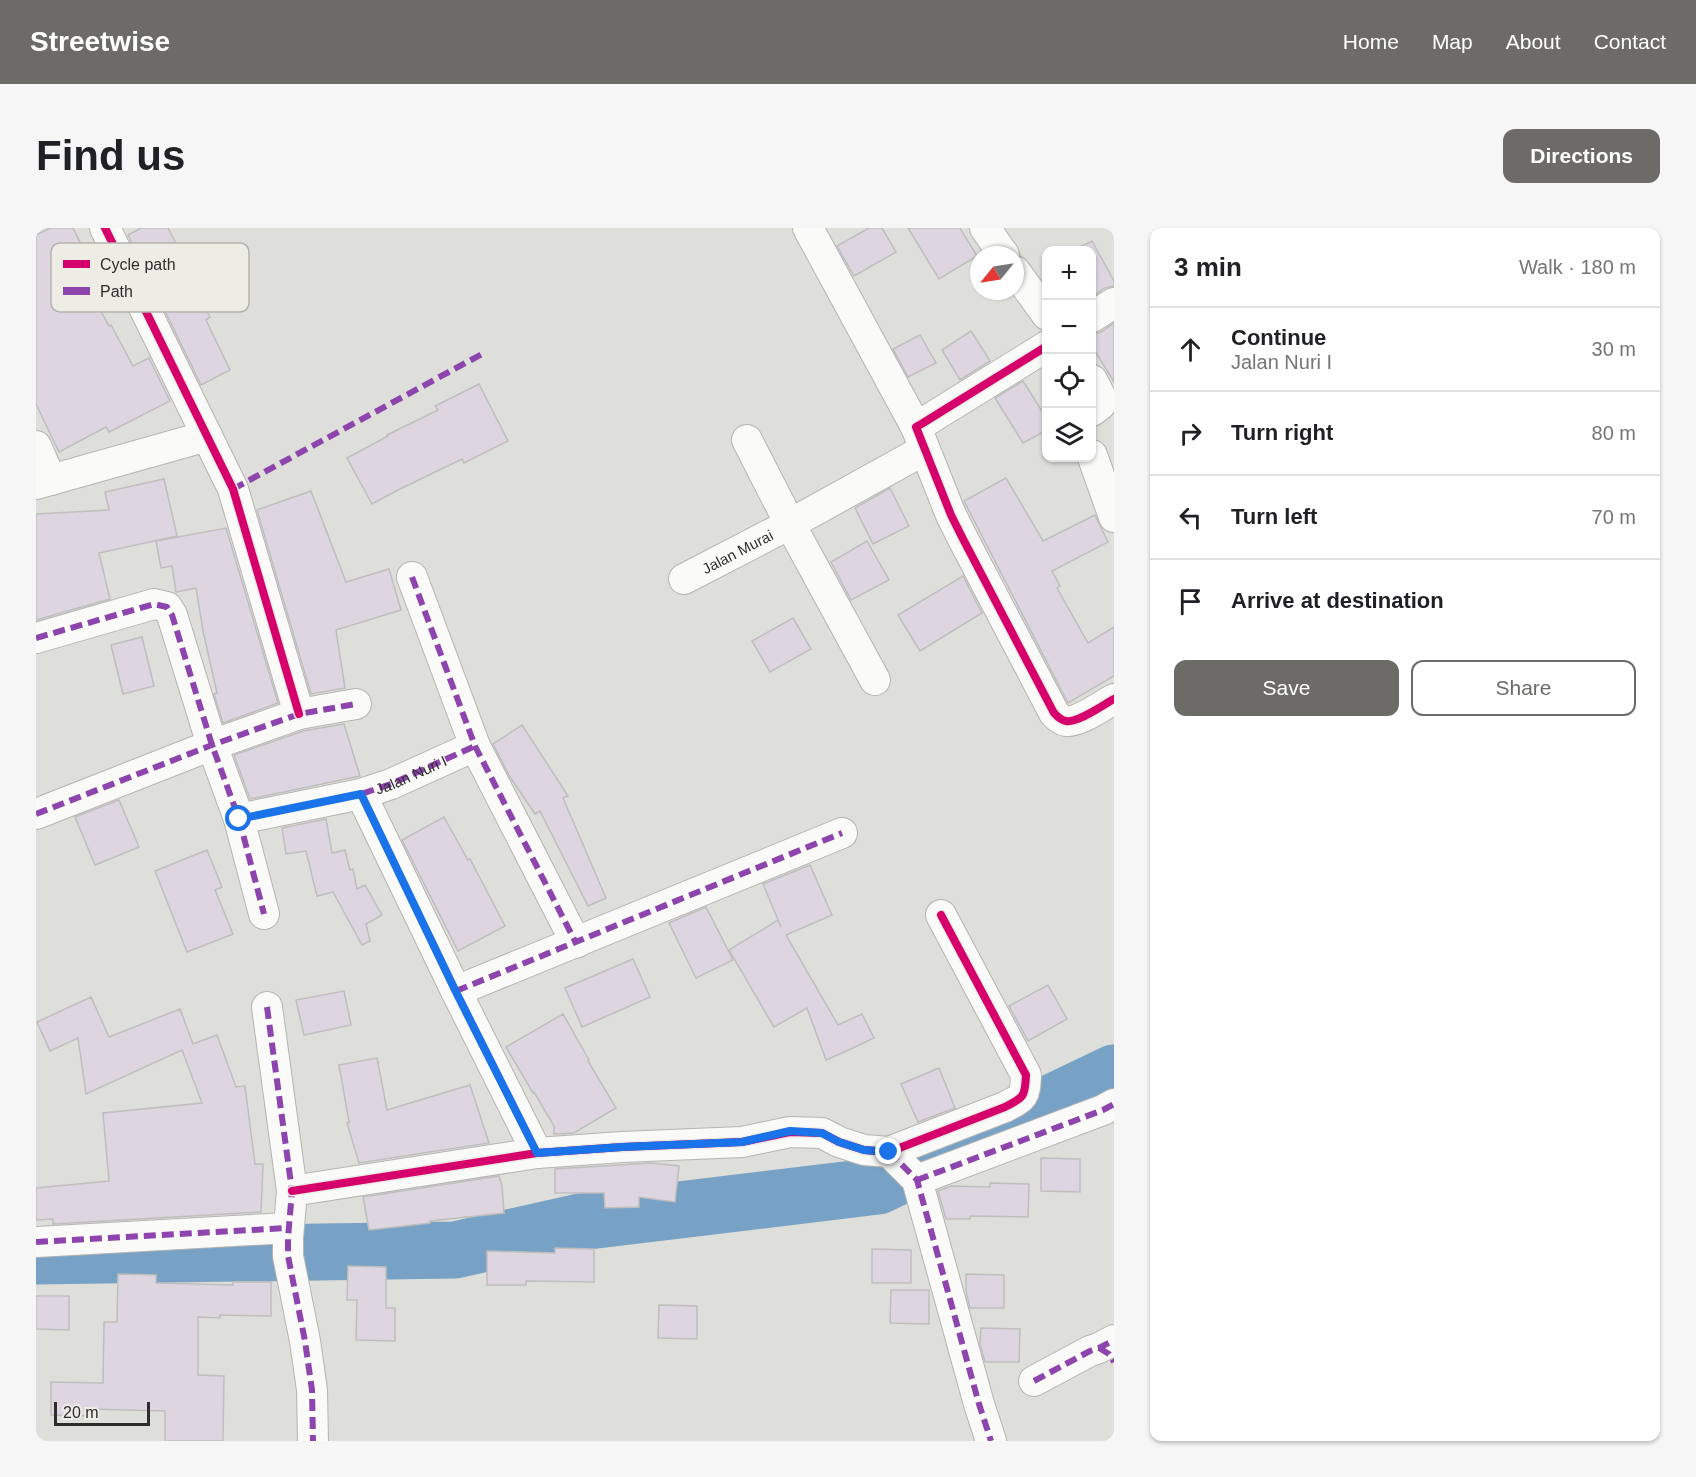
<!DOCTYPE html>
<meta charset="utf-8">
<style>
:root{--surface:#fff;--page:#f6f6f6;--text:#202124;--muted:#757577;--line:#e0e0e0;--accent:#6c6b68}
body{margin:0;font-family:Arial,sans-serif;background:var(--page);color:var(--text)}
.controls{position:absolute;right:18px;top:18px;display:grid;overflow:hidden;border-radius:12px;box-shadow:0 2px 4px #0004}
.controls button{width:54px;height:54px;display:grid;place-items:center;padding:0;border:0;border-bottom:2px solid var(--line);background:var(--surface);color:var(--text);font:30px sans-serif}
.compass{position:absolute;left:934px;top:18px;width:54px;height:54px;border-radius:50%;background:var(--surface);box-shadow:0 2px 4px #0004;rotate:240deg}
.scale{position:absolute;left:18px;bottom:15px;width:96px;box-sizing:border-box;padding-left:6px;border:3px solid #2e2d2b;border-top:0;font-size:16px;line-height:21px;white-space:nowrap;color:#2e2d2b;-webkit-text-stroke:4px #edece5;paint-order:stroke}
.stop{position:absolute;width:18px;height:18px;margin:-14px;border:4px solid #1a73e8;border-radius:50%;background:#fff}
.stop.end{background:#1a73e8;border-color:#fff;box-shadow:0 2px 6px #0008}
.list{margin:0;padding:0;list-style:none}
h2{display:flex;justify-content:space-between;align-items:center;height:78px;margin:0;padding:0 24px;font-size:26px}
h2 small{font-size:20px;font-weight:400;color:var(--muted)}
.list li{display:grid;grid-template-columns:39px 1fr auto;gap:18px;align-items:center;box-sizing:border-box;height:84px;padding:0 24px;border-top:2px solid var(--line)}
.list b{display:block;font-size:22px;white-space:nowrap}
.list p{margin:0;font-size:20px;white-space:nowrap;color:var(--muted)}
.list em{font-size:20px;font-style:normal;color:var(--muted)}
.actions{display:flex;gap:12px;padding:18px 24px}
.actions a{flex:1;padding:14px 0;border:2px solid var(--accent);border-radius:12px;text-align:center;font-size:21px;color:var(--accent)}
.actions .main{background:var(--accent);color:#fff}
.icon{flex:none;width:33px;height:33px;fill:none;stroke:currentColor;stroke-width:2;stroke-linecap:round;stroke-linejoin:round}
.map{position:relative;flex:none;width:1078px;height:1213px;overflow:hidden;border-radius:12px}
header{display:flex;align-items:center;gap:36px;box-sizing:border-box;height:84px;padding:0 30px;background:var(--accent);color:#fff}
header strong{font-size:28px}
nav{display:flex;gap:33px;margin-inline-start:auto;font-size:21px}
.intro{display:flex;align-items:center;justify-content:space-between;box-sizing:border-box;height:144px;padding:0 36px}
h1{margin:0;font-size:42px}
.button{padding:15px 27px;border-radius:12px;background:var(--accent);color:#fff;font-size:21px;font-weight:700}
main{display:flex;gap:36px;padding:0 36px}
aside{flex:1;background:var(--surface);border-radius:12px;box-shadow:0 2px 4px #0004}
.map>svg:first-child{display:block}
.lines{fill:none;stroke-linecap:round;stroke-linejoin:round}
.river{stroke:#78a2c5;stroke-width:57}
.building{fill:#ddd6e1;stroke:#bebebd;stroke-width:1.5}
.minor-casing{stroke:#b5b4b1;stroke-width:32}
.minor{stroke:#fafaf9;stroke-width:30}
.quiet{stroke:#8e44ad;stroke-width:6;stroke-dasharray:12 6;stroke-linecap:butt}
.cycleway-casing{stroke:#edece5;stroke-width:11}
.cycleway{stroke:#d6006c;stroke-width:8}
.route{stroke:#1a73e8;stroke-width:8}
.labels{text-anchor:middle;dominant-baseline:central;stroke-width:4.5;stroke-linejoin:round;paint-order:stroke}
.street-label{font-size:15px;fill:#2e2d2b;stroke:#edece5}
.key{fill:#edece5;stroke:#b4b3ad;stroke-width:1.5}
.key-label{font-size:16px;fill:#2e2d2b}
</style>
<header>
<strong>Streetwise</strong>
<nav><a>Home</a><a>Map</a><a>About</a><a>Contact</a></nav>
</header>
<div class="intro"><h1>Find us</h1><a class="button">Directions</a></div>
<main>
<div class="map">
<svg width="1078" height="1213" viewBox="0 0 1078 1213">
<rect width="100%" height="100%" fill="#dededa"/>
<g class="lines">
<!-- river -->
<path class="river" d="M0 1028 419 1022 544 994 842 958 1078 845"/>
</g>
<!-- building -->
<g class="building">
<path d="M14 0H37L61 48 49 54 73 98 75 97 97 138 113 130 134 173 73 204 70 199 23 224 0 176V7Z"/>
<path d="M105 0H132L165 63 161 65 174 89 170 92 194 142 165 157 92 7Z"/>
<path d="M833 0H846L860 24 818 48 801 18Z"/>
<path d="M872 0H924L941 28 903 51Z"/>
<path d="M1056 13 1078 53V58L1069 60 1056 69V22H1038Z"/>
<path d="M1078 95V154L1056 118V106L1065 104Z"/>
<path d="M935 103 954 133 924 152 906 122Z"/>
<path d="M884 107 900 135 872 149 857 121Z"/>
<path d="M987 153 1011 191V202L987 215 959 170Z"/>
<path d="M443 156 472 213 428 235 426 231 362 262 336 276 311 230 352 208 351 207 402 182 399 178Z"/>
<path d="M970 250 1007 313 1059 287 1072 314 1016 343 1024 358 1021 360 1052 415 1078 399V448L1032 475 928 273Z"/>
<path d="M128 251 141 308 63 325 74 371 0 392V286L73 282 69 264Z"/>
<path d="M854 260 873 298 837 316 819 280Z"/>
<path d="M275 263 310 354 353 341 365 382 300 402 309 460 275 466 221 282Z"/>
<path d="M190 300 242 475 187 495 178 466 181 465 167 403 160 360 140 364 136 338 125 340 120 313Z"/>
<path d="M831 313 853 352 815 372 795 334Z"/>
<path d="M927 348 946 385 884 423 862 387Z"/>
<path d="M757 390 775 421 734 444 716 413Z"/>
<path d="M106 409 118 458 87 466 75 417Z"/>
<path d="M308 496 324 548 214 571 198 527 267 503Z"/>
<path d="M486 497 532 568 527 570 570 670 552 678 504 583 499 586 474 549 457 516Z"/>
<path d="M83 572 103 619 59 637 39 589Z"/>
<path d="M408 589 432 632 434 631 469 698 422 723 366 612Z"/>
<path d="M290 591 296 625 309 622 314 642 317 641 321 661 329 657 346 687 330 696 334 713 326 717 297 664 281 668 270 623 250 626 246 600Z"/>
<path d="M171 622 186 659 179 662 197 706 151 724 119 643Z"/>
<path d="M774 637 796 687 750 707 802 797 826 786 838 810 804 826 790 832 771 780 738 799 693 722 742 692 745 699 727 656Z"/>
<path d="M670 679 697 732 660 750 633 695Z"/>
<path d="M597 731 614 769 546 799 529 760Z"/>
<path d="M1012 757 1031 791 992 813 973 778Z"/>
<path d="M308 763 315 797 268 807 260 772Z"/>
<path d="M55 769 73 809 144 781 157 816 181 807 200 859 209 858 219 936H227L225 984 17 996V991L0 992V960L73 953 67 885 166 875 146 822 50 866 42 810 14 823 1 794Z"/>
<path d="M527 786 553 832 552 833 580 880 538 905 518 906V898L498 864 497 865 470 819Z"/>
<path d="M341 830 351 882 434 857 453 915 323 935 311 895 313 894 303 837Z"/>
<path d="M903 840 919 880 882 894 865 856Z"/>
<path d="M1005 930 1044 931V964L1005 963Z"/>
<path d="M616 935 643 938 639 974 603 969V979L569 980 568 965H519V941Z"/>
<path d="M463 948 466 958 468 985 394 993V995L333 1002 327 969Z"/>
<path d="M954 955 993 956 992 989 934 988V991H910L902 963 915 958 954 959Z"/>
<path d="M519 1020 558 1021V1054L490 1053V1057H451V1023L519 1025Z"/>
<path d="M836 1021 875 1022V1055H836Z"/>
<path d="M312 1038 350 1039V1080H359V1113L320 1112 321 1072H311Z"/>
<path d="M82 1046 120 1047V1055L197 1057V1054H235V1088L184 1087V1090L162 1089V1147L188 1148 187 1213H129V1183L53 1181V1188L15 1187V1154L67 1155 68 1094H81Z"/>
<path d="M930 1046 968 1047V1080H934L930 1063Z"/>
<path d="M855 1062H893V1096L854 1095Z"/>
<path d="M0 1068H33V1102L0 1101Z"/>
<path d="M623 1077 661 1078V1111L622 1110Z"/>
<path d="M945 1100 984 1101 983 1134H949L944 1116Z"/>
</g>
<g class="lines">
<defs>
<g id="minor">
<path d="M69 0 197 261 263 486"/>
<path d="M772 0 880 199"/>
<path d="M949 0 968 27"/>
<path d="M979 43 1011 87"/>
<path d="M1056 89 1078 75"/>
<path d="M1011 118 887 195 880 199 915 287 927 311 1018 485C1021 488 1024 492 1030 493 1042 495 1067 477 1078 471"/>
<path d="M1056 152 1066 171 1065 176 1056 183"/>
<path d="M0 218 15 252"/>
<path d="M1056 227 1078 289"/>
<path d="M0 256 171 208"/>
<path d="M376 349 439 518 540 715"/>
<path id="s1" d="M648 351 754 296 711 212"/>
<path d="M0 410 118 376 131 379 136 387 176 517 203 591 228 686"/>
<path d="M839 452 754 296 888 222"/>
<path d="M325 566 420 763 501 925"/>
<path d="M0 586 176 517 263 486 320 476"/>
<path d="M203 591 325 566 355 556 439 518"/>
<path d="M420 763 806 605"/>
<path d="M231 779 256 963 252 1010V1028L269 1113 276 1162 277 1213"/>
<path d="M853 924 881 952 943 1176 955 1213"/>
<path d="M881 952 1067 882 1078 876"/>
<path d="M256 963 501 925 586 919 706 914 754 904 786 905 803 914 828 922 853 924 969 879C988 869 989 869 990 847L905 687"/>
<path d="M0 1014 252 1000"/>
<path d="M998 1153 1054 1123 1063 1120 1078 1112"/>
</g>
</defs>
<!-- minor casing -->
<use href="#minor" class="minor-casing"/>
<!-- minor -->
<use href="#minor" class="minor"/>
<!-- quiet -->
<g class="quiet">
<path d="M197 261 446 126"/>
<path d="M376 349 439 518 540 715"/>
<path d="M0 410 118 376 131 379 136 387 176 517 203 591 228 686"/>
<path d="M325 566 420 763 501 925"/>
<path d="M0 586 176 517 263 486 320 476"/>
<path id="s2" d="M203 591 325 566 355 556 439 518"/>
<path d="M420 763 806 605"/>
<path d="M231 779 256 963 252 1010V1028L269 1113 276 1162 277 1213"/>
<path d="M853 924 881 952 943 1176 955 1213"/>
<path d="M881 952 1067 882 1078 876"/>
<path d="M0 1014 252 1000"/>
<path d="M1063 1120 1073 1126 1078 1134"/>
<path d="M998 1153 1054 1123 1063 1120 1078 1112"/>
</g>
<defs>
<g id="cycleway">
<path d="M69 0 197 261 263 486"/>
<path d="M1011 118 887 195 880 199 915 287 927 311 1018 485C1021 488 1024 492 1030 493 1042 495 1067 477 1078 471"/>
<path d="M256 963 501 925 586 919 706 914 754 904 786 905 803 914 828 922 853 924 969 879C988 869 989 869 990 847L905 687"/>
</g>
</defs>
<!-- cycleway casing -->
<use href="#cycleway" class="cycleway-casing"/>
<!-- cycleway -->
<use href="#cycleway" class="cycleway"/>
</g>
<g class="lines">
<!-- route -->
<path class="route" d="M203 591 325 566 420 764 501 925 586 919 706 914 754 903 786 905 803 914 828 922 853 924"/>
</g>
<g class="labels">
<!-- street labels -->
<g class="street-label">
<text stroke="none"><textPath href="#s1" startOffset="60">Jalan Murai</textPath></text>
<text stroke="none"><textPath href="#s2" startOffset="178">Jalan Nuri I</textPath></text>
</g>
</g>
<!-- legend -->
<rect x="15" y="15" width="198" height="69" rx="9" class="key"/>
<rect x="27" y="32" width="27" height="8" fill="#d6006c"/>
<rect x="27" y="59" width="27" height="8" fill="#8e44ad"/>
<g class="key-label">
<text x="64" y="42">Cycle path</text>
<text x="64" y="69">Path</text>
</g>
</svg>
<div class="controls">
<button>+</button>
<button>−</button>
<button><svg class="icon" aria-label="locate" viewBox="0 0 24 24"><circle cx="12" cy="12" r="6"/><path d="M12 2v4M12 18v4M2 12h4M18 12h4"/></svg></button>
<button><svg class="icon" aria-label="layers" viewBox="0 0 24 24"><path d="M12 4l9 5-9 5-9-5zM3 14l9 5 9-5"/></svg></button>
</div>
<svg class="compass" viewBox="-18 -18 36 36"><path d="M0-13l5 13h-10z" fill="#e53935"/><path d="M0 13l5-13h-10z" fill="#757577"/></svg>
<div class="scale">20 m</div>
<div class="stop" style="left:203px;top:591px"></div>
<div class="stop end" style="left:853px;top:924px"></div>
</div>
<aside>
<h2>3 min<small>Walk · 180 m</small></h2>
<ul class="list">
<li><svg class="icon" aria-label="ahead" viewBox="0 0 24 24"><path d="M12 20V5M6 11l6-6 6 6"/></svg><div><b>Continue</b><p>Jalan Nuri I</p></div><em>30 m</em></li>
<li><svg class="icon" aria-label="right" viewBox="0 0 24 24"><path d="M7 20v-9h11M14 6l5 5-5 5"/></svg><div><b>Turn right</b></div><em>80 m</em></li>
<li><svg class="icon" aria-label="left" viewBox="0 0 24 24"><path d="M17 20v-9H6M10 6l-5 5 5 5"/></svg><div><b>Turn left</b></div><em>70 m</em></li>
<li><svg class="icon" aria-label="arrive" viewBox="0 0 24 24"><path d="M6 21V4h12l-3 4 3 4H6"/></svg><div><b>Arrive at destination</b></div></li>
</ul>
<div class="actions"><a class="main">Save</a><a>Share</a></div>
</aside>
</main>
